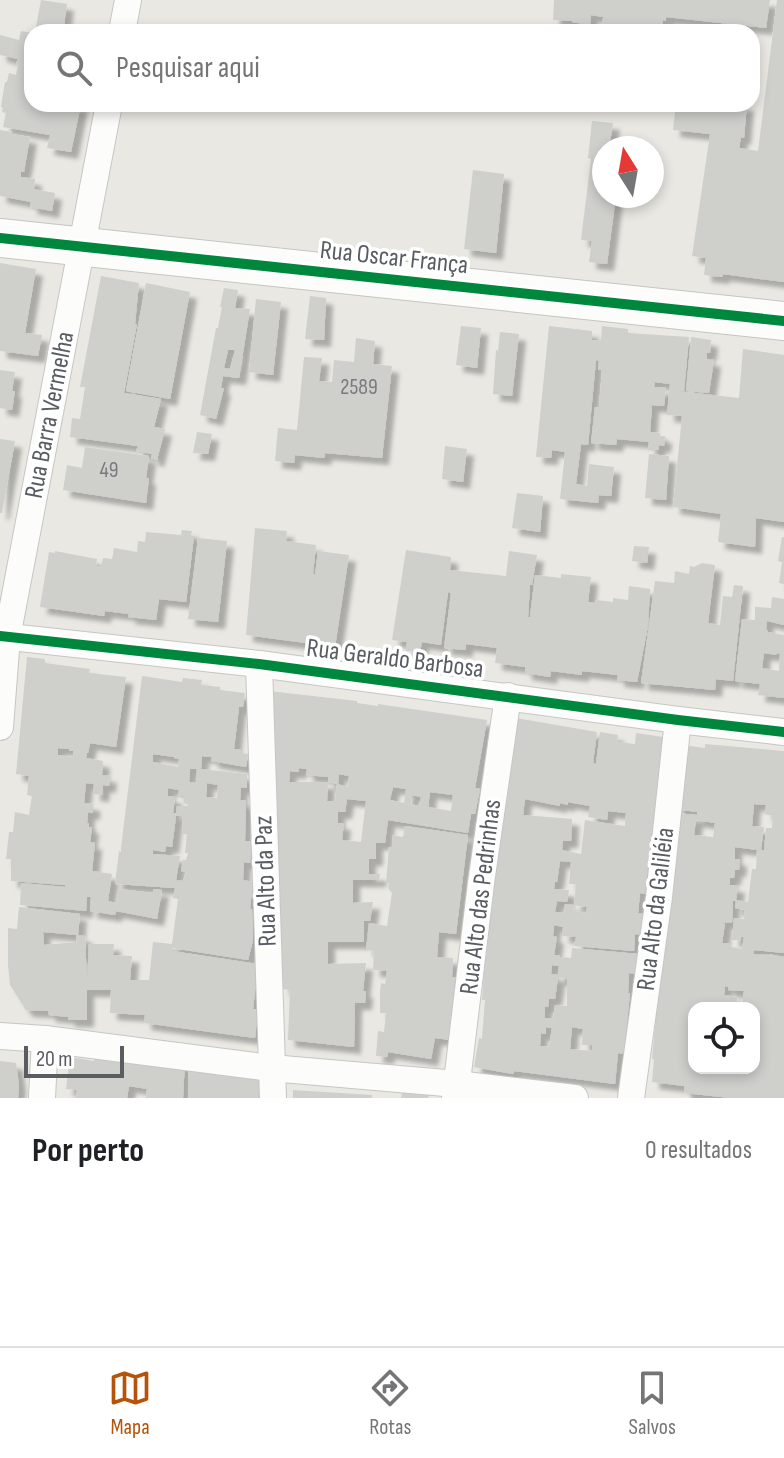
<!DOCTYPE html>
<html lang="pt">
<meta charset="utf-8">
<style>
:root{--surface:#fff;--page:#f2f2f2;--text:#202124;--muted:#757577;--line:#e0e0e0;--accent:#b45309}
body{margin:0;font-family:"Sofia Sans Condensed",sans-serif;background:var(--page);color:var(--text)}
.controls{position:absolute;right:24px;bottom:24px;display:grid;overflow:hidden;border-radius:16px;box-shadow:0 4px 12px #0003}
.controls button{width:72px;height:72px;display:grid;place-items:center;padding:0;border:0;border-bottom:2px solid var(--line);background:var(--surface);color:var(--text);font:40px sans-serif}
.compass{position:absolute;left:592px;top:136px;width:72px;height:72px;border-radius:50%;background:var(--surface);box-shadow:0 4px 12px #0003;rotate:349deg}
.scale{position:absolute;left:24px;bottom:20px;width:100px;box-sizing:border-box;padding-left:8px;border:4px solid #595c61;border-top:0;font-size:22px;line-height:28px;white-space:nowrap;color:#595c61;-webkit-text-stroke:6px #fff;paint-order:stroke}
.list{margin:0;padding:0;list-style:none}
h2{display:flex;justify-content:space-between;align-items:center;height:104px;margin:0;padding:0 32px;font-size:34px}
h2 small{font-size:26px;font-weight:400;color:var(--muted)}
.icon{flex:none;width:44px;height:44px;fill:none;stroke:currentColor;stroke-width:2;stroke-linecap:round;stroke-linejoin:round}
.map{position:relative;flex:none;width:784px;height:1098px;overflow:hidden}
.search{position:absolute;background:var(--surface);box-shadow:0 4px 12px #0003;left:24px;right:24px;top:24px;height:88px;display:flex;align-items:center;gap:20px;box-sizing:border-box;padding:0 28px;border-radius:24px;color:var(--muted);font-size:30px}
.sheet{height:248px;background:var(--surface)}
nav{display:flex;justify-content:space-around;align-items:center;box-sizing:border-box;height:112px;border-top:2px solid var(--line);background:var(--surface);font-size:22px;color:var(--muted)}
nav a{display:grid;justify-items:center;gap:4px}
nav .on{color:var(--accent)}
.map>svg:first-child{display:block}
.building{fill:#cfcfcc;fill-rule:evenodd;filter:url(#shadow)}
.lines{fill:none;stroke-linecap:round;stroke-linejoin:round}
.street-casing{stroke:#c6c6c5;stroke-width:28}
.secondary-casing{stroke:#c5c5c3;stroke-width:40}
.street{stroke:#fcfcfb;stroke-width:26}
.secondary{stroke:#fcfcfb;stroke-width:38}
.cycleway-casing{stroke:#fff;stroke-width:15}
.cycleway{stroke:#00873e;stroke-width:10}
.labels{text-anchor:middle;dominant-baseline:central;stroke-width:7;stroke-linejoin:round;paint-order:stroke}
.number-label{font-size:22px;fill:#787a7d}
.street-label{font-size:26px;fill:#595c61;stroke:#fff}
</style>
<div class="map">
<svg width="784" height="1098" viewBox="0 0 784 1098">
<defs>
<filter id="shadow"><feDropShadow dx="7" dy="7" stdDeviation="2" flood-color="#0004"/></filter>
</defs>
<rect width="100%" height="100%" fill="#e9e8e3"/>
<!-- building -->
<g class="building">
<path d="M41 0 67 4 63 32H35Z"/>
<path d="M554 0H770L766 28 666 17V21L663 20 662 29 624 25 623 31H615L614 32H602L603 17 591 15 590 25 572 22V21L553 20Z"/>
<path d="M777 0H784V282L723 274 722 277 704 275 706 258 692 256 710 134 673 130 676 104H747L744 138 741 137 739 148 758 151Z"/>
<path d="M21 31 32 33V104H81L71 152 47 148 50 135 3 127 6 113 2 112 3 108 1 107 5 82H7L9 73 16 75 18 64 16 63 18 59 0 55V35L19 40Z"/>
<path d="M592 121 613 123 610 143 622 144V148H604V196H616L607 264 589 262 592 241 581 240 591 159 588 158Z"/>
<path d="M0 130 12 132 11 134 30 137 24 172H21V177L35 179 34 189 55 193 52 211 30 207 31 202 0 196Z"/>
<path d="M473 170 504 174 496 253 464 249Z"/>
<path d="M0 263 36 269 25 333 42 335 38 356 0 351Z"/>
<path d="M101 276 139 283 135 324H137L124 393 161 399 154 427 165 429 157 460 151 458 152 454 136 451 138 446 70 437 72 418 80 419 85 387H80Z"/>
<path d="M146 283 190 292 170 399 126 391Z"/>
<path d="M224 288 238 290 235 308 250 309 239 378 223 376 221 388H224L216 419 200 415 216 328H218L222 307H220ZM228 350H235L230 369 224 368Z"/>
<path d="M310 296 326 298 324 340 305 339Z"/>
<path d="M256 299 281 302 273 375 249 372Z"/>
<path d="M461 326 481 328 477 368 456 365Z"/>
<path d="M549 326 592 331V340H601L602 326 628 329V333L689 337 684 391H677L739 398 743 349 784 355V522L756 518 755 547 718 542 721 514 673 507 682 416 667 415 670 384 655 382 654 387 666 388 664 406 652 405 650 432 660 433V436H665L664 446 659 445 658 450H648L649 442 617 439 616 445 591 443 595 407H599L602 370H598L599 361 596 360 588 445 581 444 576 484 587 486 589 464 614 467 611 496 599 495 598 503 560 499 565 452 552 450 551 458 536 457Z"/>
<path d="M500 332 519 334 512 396 493 394 496 350 498 351Z"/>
<path d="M691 337 711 340 710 353H707V359L714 360 709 393 686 391Z"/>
<path d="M356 338 375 341 373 364 392 366 382 458 325 453 324 458 295 455 294 463 275 461 278 428 297 430 304 357 322 358 319 381 332 382 334 360 354 362Z"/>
<path d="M0 370 15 372 12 391H15L12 410 0 408Z"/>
<path d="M197 432 212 434 208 454 193 453Z"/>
<path d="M0 439 15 441 2 513H0Z"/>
<path d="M445 446 467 449 463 482 442 479Z"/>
<path d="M85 447 149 456 146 478H149L146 503 63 490 67 465 82 468Z"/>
<path d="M649 454 669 456 666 500 645 498Z"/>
<path d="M517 493 543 496 540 532 512 528Z"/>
<path d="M255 528 287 531 286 541 316 545 313 574 315 575 318 551 349 555 335 647 246 635Z"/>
<path d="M182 530 192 531 191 535 194 536 186 602 159 599 156 620 128 617 129 614 105 611 104 616 40 607 49 552 55 553V551L97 559 96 566H101L103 558 112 559 114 548 137 552 138 541 145 542 146 532 181 535Z"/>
<path d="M782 537H784V563L778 561Z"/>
<path d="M198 538 227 541 218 622 188 619Z"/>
<path d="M634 546 649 547 647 563 632 561Z"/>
<path d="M406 550 451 557 450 570 506 576 509 551 537 555 532 585H530L528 617H530L535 575 561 578V574L591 577 588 602 595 603 596 600 613 602V598L628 600 629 586 650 589 648 626 637 682 617 680 618 675 582 671V675L551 671 550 677 525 673V667L495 663 497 648 466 644V650L444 648 451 593 448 592 441 645 422 642 420 652 406 651 407 642 392 640Z"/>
<path d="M702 563 715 565 708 623 720 625 723 596 732 597 734 585 743 586 733 681 716 679 715 690 641 683 655 581 674 583 675 571 689 574 690 566 694 567Z"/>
<path d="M782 563H784V584L779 583Z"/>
<path d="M772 597 784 599V625L767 621 766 630H768L767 632 784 635V698L758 695 760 684 735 681 742 619 755 620V607L771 608ZM764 653 776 655 777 653 780 654 779 671 762 668Z"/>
<path d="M27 657 45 659V663L90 669 89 673 126 677 116 747 90 743 88 753H87L86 758 103 761 102 775 110 776 109 786 103 785 102 795 93 794 94 784 86 783 84 803 93 804V813L88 812 87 823H89V827H92L90 842 95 843 92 871 112 874 108 901 116 903 119 889 153 893V889L162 890 157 919 116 911 115 915 90 911 91 897H87L86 911 20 905 21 883 65 887V885L11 881V859H6L9 832H13L15 812 29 815 32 796 27 795 29 776 16 774ZM58 748 69 749V751H73V757L58 755Z"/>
<path d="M142 676 182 682 183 678 202 680 201 685 220 687V690L245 693 243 707H239L234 749 241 750 240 753 248 754 246 767 211 761 212 757 202 756 201 769 247 774V788L241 787 240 800H246L245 841 252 842 250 863 244 862 243 880 253 882 250 909H252L253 940 248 960 172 948V951L258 964 253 1009H258L255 1038 144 1023 145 1015 110 1013 111 990H87V1020H68V1017L49 1015 48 1011 26 1010 10 985 8 965V928L17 929 19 907 80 914 78 935 43 932 44 945 77 942 76 935 85 936 87 980 89 944H114L113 955 132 956 130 980H149L153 942 172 944 178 899 173 898 175 888 115 884 119 851 121 852V848ZM153 754 174 757V758L179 759 178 767 153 762ZM190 769H197L196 783 189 782ZM207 783 218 785 217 798 206 797ZM168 788 179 790 178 796H184V803H188V806H177L176 813H173L175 797 168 796ZM176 816H183L182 834H187L185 853H188L186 860H183L181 871 186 872 183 881 176 880 180 856 153 854V850L165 852 166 846 172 847Z"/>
<path d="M269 691 357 701V703L378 706V704L487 720 475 788 480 789 475 814H471L468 833 388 820 385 843H376V859H369V874H380L379 880H353V903L373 902 370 921H364V942H328V964L366 963 363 991H366L365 1003H355L354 1047 288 1040 290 990 283 989ZM299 768 307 769 306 775 328 777V782L338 784 339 774 349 776 348 787 337 784 335 801H327L328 782H289L290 771 299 772ZM393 787 406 789 404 803 390 800ZM430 792 453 795 451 811 428 807ZM412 795 421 797 419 806 411 804ZM347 799 366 801 361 842 342 840 344 823H338V812H345Z"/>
<path d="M516 718 597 732 593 763 596 764 600 732 618 735 617 742 635 744 636 733 663 737 645 894 640 893 638 913 647 915 645 935 635 934 634 951 574 946 576 937 562 936 563 927 554 925 553 936 557 937 554 955H560V957L571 958 572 948 639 954 637 974 629 973 628 993H630L626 1032 631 1033 629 1054 618 1053 615 1084 514 1071 513 1074 474 1067 479 1038 482 1039 485 1000H482L490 875ZM525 799 560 806V803L568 805V802L590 806 588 817 607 820 608 811 626 813 625 826 585 820 581 854 562 850 563 841H571L572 819 523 815ZM560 861 571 862 569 884H576L574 905 587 907 586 913 573 911 574 905 565 904 564 913 555 912 557 901 567 902 569 890 554 889 555 882H557ZM552 965 559 966 558 975 551 974ZM558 978 567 979V1006L555 1005 553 1019 545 1018V1007H548L549 999H555ZM546 1027 552 1028 549 1047 540 1046 541 1033 546 1034ZM572 1027 583 1029 582 1045H592V1051L570 1049Z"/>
<path d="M705 744 784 751V953L754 950 753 954 769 955V954L784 957V1098H731L684 1093V1086L652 1082 654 1059H652L675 813 697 815V812L675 809 683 745 705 748ZM754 804 766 805 765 814 773 816 772 828H766L764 850H761L764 827 752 826ZM696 820 715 823 713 837 694 835ZM735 847 757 850 756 869H752L748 902 736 900 738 886 730 885V878H734L735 870H739L740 859H735ZM733 901H736L735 908 745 910 744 919 734 918 732 940H741V937H744L742 949 731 947 732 943H722L725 924 723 922 732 923ZM725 986 728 987V990L744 991 742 1008H754V1068H738V1071L729 1070V1068H694V1008H736L737 997 724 995Z"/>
<path d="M405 826 468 835 456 934 439 932 437 957 453 958 452 977 457 978 450 1040 435 1038 431 1059 388 1052 387 1057 376 1056 378 1031 384 1032 386 1013H380V992L381 983 385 984 387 971 373 970 374 950H366L369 923 387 926 392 893 388 888 389 883H386L389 847H392L393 835 403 837Z"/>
<path d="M95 1051 112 1053V1064L113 1053 185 1060 183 1098H146L147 1089 129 1086 127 1098H76L77 1090 66 1089 70 1057 94 1061Z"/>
<path d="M0 1061 16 1063 19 1085 18 1098H0Z"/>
<path d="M188 1069 261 1079 258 1098H188Z"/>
<path d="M293 1090 372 1095V1098H293Z"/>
<path d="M402 1093 429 1095 428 1098H401Z"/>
</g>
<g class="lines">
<defs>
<g id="street">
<path d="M122 32 128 0"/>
<path d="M0 636 259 664 678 720 784 732"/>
<path d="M259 664 273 1098"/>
<path d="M0 727 7 637 109 104"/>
<path d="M0 1036 45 1039 271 1068 457 1084 575 1098"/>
<path d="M42 1098 45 1039"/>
<path d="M455 1098 481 883 508 696"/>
<path d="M631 1098 659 897 678 720"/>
</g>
<path id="secondary" d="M0 238 784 321"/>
</defs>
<!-- street casing -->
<use href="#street" class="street-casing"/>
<!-- secondary casing -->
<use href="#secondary" class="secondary-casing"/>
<!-- street -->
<use href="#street" class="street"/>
<!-- secondary -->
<use href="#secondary" class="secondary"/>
<defs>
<g id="cycleway">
<path d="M0 238 784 321"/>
<path d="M0 636 259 664 678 720 784 732"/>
</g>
</defs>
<!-- cycleway casing -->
<use href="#cycleway" class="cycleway-casing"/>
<!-- cycleway -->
<use href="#cycleway" class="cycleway"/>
</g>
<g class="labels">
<!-- number labels -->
<g class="number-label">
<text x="359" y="387">2589</text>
<text x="109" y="470">49</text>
</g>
<!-- street labels -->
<g class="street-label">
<text transform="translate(394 258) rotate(6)">Rua Oscar França</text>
<text transform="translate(50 415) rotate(-79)">Rua Barra Vermelha</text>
<text transform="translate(395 659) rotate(7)">Rua Geraldo Barbosa</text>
<text transform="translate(266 881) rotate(-92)">Rua Alto da Paz</text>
<text transform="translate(481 897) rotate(-83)">Rua Alto das Pedrinhas</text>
<text transform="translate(656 909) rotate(-83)">Rua Alto da Galiléia</text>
</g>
</g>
</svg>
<div class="controls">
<button><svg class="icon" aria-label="locate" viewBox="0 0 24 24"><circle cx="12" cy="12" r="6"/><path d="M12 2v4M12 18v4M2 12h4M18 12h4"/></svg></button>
</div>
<svg class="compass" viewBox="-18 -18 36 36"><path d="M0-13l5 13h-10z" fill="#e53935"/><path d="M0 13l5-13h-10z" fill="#757577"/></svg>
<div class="scale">20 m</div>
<div class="search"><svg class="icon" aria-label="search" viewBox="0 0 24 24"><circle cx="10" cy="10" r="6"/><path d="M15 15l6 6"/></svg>Pesquisar aqui</div>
</div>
<section class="sheet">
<h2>Por perto<small>0 resultados</small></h2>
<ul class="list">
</ul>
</section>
<nav>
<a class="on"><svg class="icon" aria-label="map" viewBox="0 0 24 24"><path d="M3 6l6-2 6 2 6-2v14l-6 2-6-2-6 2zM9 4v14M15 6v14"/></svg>Mapa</a>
<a><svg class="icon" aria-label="directions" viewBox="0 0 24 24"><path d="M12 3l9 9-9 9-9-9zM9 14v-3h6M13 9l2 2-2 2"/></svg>Rotas</a>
<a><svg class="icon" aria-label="saved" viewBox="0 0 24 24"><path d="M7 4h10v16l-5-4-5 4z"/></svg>Salvos</a>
</nav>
